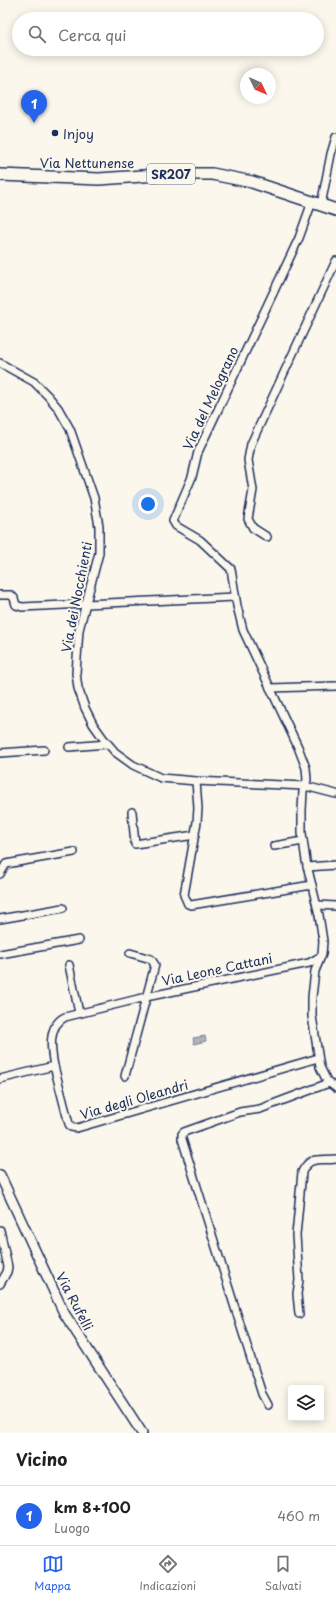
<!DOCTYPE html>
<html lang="it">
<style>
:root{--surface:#fff;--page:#f2f2f2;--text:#202124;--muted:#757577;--line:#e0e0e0;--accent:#2563eb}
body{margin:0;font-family:"Playpen Sans",sans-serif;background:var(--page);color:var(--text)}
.controls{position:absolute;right:12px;bottom:12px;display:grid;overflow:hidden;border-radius:4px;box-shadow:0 2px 10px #0003}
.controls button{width:36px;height:36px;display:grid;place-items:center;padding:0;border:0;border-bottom:1px solid var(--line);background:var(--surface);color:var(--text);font:20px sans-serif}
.compass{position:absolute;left:240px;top:68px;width:36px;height:36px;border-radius:50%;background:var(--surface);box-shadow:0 2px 10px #0003;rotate:134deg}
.you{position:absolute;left:148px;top:504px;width:14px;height:14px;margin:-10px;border:3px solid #fff;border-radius:50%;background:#1a73e8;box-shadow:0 0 0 6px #1a73e833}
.badge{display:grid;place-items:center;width:26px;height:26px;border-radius:50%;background:var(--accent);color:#fff;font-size:13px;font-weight:700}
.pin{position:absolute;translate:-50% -33px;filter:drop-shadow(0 1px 2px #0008)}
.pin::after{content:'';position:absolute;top:21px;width:14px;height:12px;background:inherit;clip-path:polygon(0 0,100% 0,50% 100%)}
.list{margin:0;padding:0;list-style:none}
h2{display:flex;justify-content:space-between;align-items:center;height:52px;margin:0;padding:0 16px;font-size:17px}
h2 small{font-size:13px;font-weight:400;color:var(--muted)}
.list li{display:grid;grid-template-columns:26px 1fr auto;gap:12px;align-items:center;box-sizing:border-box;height:60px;padding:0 16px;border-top:1px solid var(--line)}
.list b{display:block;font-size:15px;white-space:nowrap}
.list p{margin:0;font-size:13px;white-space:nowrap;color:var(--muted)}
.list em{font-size:13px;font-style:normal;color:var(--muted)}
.icon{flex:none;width:22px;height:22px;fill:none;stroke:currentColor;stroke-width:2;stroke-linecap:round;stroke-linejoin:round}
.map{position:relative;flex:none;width:336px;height:1433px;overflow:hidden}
.search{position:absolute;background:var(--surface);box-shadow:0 2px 10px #0003;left:12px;right:12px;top:12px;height:44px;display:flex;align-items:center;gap:10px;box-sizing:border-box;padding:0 14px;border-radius:22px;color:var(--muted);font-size:15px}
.sheet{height:112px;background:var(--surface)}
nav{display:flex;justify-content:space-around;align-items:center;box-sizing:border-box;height:56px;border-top:1px solid var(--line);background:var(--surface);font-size:11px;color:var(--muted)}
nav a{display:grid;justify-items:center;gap:2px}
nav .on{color:var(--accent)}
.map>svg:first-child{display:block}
.water{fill:#afb3bb;stroke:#747e96}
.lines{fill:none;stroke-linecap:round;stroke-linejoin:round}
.street-casing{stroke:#1b2f5e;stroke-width:10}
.secondary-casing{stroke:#1b2f5e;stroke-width:12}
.primary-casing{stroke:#1b2f5e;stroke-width:14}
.street{stroke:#fbf7ec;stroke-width:7}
.secondary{stroke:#fbf7ec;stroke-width:9}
.primary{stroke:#fbf7ec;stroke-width:11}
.poi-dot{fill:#1b2f5e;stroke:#fbf7ec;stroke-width:1.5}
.labels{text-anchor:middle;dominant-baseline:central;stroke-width:4;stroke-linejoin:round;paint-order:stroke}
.shield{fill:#fbf7ec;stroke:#5e6b89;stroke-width:1}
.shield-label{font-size:12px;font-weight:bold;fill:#1b2f5e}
.poi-label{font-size:13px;fill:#1b2f5e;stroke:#fbf7ec;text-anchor:start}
.street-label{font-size:13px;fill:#1b2f5e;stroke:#fbf7ec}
</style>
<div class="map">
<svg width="336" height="1433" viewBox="0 0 336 1433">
<rect width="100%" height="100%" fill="#fbf7ec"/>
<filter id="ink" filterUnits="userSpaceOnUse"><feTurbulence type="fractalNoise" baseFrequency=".025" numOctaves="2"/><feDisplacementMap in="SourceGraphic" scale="8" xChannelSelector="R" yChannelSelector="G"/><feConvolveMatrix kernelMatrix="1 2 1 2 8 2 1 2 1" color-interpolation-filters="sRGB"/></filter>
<g filter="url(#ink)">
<!-- water -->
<path class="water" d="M205 1036 206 1041 194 1044 193 1038Z"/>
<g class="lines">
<defs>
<g id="street">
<path d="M312 202 299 238 198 452 192 477 173 521 176 526 200 540 231 569 237 606 243 630 298 747 306 768 307 780 303 791 302 810V833L306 861 319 915 323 941 322 954 315 971 312 997V1016L320 1067 327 1081 336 1088"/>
<path d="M321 205 331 154 336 137"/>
<path d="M0 363 34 382 48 396 58 408 70 429 94 498 99 526V553L79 630 76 673 78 688 85 708 93 724 103 738 115 752 133 765 161 778 196 781 305 786 336 794"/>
<path d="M267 537 253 528 248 519 253 490 248 460 251 444 256 433 336 261"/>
<path d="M0 595H11L14 598 16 605 22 607 235 597"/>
<path d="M270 688 336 686"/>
<path d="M69 747 107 744"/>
<path d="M0 753 44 750"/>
<path d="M196 781 198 808 197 822 184 895 188 904 191 905 312 885"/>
<path d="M132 812 135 844 195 835"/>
<path d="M274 846 303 841"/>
<path d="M307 867 336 865"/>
<path d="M0 874 6 864 74 852"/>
<path d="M317 905 336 906"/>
<path d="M0 919 63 908"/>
<path d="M0 954 79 940"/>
<path d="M69 965 79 1013"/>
<path d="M54 1066C51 1050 47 1026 65 1017L146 997 309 963 320 957"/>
<path d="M125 1076 155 965 151 959 130 953"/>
<path d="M0 1079 54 1066 69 1124 71 1127 77 1128 318 1058"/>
<path d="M0 1230 8 1267 7 1272 0 1284"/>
<path d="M299 1314 297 1294 299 1280 296 1235 302 1172C310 1155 320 1161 336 1159"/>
<path d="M268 1405 262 1394 182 1139V1134L184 1132 240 1112 260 1109 329 1083"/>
</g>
<path id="secondary" d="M0 1175 64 1313 142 1433"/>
<path id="primary" d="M0 175 99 179 172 174H212L252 182 336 210"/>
</defs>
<!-- street casing -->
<use href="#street" class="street-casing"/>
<!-- secondary casing -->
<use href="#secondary" class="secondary-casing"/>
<!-- primary casing -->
<use href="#primary" class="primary-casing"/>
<!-- street -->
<use href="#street" class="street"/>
<!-- secondary -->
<use href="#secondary" class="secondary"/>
<!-- primary -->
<use href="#primary" class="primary"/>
</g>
</g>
<!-- markers -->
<circle class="poi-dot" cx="55" cy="133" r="4"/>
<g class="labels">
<!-- shield labels -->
<rect class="shield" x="147" y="164" width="48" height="20" rx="3"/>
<g class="shield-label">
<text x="171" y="174">SR207</text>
</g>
<!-- poi labels -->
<g class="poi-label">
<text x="63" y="133">Injoy</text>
</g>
<!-- street labels -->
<g class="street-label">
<text x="87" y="162">Via Nettunense</text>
<text transform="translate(210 398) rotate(-65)">Via del Melograno</text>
<text transform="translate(76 597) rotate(-79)">Via dei Nocchienti</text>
<text transform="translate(217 969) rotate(-12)">Via Leone Cattani</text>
<text transform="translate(134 1099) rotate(-16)">Via degli Oleandri</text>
<text transform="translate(75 1301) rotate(62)">Via Rufelli</text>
</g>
</g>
</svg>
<div class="controls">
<button><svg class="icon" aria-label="layers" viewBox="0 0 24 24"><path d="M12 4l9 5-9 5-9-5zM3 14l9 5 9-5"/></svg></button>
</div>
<svg class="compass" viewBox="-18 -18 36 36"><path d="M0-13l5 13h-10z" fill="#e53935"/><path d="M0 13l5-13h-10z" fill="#757577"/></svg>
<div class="you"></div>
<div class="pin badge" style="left:34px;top:123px">1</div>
<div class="search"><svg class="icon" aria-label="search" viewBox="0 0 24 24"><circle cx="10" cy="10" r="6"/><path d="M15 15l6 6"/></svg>Cerca qui</div>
</div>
<section class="sheet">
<h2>Vicino<small></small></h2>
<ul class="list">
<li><span class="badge">1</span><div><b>km 8+100</b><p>Luogo</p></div><em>460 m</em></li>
</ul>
</section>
<nav>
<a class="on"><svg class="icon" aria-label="map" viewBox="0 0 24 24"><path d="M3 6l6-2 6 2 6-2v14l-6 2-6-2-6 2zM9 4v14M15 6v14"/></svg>Mappa</a>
<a><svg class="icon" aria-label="directions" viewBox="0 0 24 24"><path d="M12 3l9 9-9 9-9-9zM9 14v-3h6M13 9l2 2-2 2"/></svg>Indicazioni</a>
<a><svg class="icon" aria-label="saved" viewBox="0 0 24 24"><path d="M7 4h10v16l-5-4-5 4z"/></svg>Salvati</a>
</nav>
